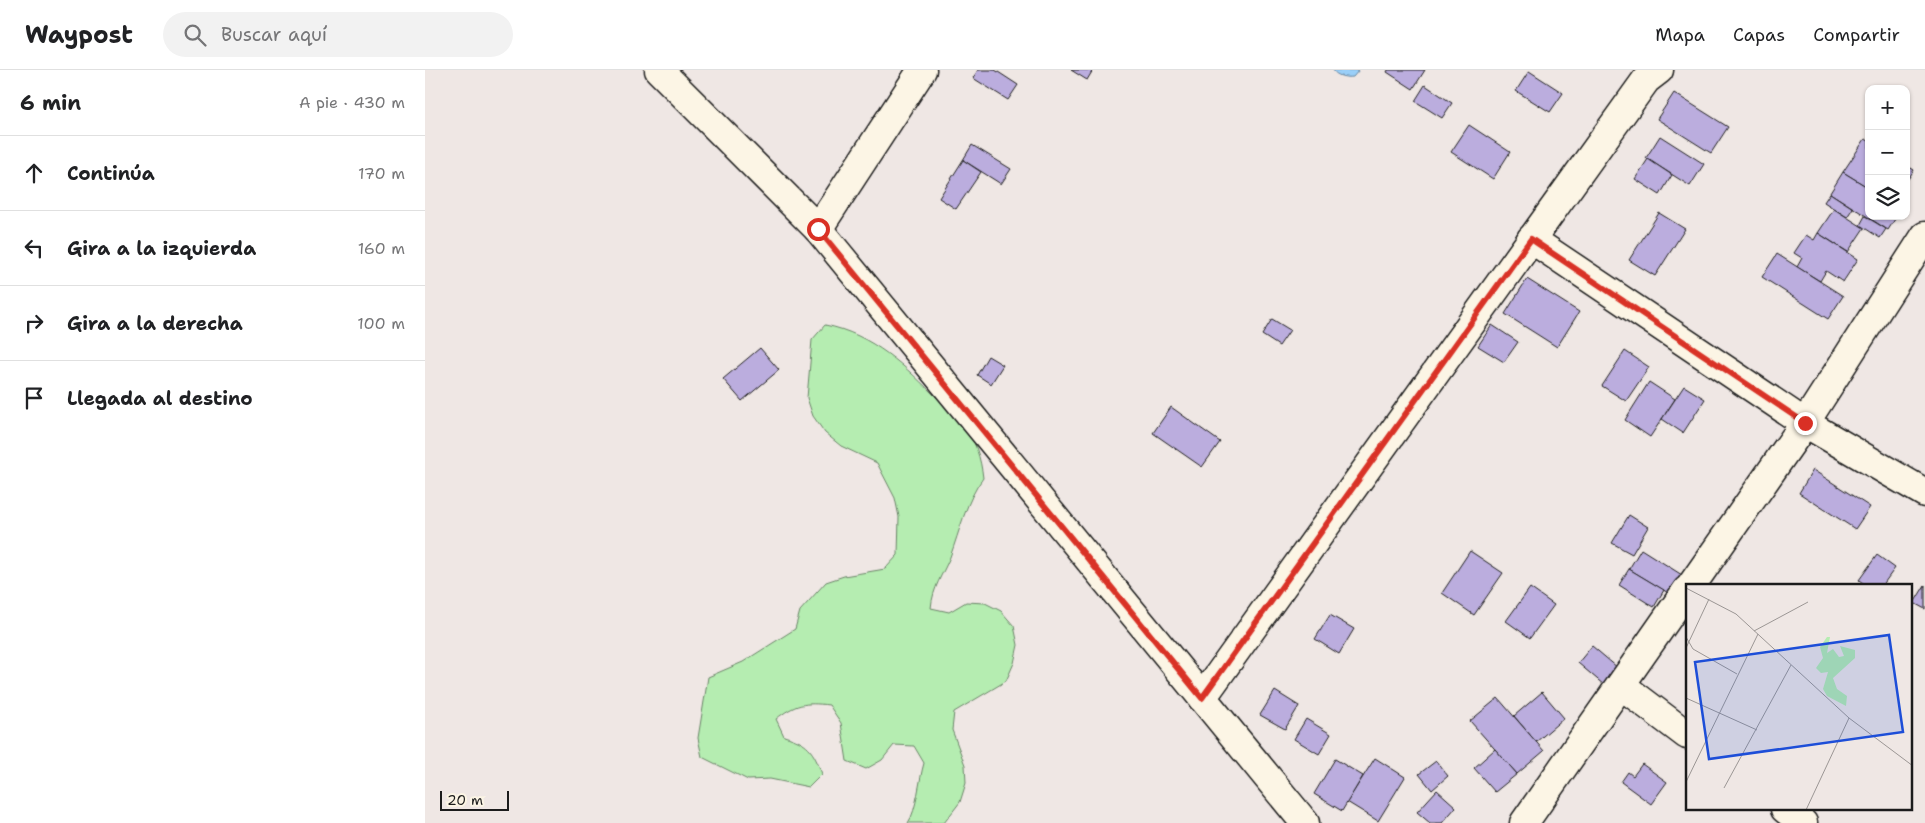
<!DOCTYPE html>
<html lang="es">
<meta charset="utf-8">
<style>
:root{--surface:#fff;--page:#f2f2f2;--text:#202124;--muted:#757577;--line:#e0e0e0}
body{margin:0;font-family:"Shantell Sans",sans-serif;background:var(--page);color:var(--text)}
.controls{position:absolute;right:15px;top:15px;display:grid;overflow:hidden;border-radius:10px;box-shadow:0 1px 4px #0004}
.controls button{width:45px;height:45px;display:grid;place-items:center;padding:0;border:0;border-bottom:1px solid var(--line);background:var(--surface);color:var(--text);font:25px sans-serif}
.scale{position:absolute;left:15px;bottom:12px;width:69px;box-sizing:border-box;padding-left:5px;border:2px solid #1c1c1c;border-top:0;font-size:14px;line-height:18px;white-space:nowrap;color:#1c1c1c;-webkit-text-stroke:4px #fcf5e5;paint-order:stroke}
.stop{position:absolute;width:15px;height:15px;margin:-11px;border:4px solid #d93025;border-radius:50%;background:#fff}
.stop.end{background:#d93025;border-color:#fff;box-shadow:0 1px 5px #0008}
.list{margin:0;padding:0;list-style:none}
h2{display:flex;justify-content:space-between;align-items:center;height:65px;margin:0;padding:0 20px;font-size:21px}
h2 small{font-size:16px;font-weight:400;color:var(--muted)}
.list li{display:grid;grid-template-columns:32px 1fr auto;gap:15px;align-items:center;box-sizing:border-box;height:75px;padding:0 20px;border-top:1px solid var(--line)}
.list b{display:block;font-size:19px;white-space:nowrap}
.list em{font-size:16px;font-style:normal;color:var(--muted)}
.icon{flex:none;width:28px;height:28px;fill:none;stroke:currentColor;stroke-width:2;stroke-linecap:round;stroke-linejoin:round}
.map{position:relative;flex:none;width:1500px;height:753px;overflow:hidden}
header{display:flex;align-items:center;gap:30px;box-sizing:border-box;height:70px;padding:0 25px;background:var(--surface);border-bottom:1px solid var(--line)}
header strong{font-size:24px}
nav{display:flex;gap:28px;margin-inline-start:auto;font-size:18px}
.search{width:350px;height:45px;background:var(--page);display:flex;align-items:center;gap:12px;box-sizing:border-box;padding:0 18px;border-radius:28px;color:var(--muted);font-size:19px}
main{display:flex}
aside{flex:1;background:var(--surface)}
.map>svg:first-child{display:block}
.green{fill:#b5edb1;stroke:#688466}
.water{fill:#9acff8;stroke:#6887a0}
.building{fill:#bbadde;stroke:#1c1c1c}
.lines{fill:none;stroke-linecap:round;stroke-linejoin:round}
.minor-casing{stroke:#1c1c1c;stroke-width:31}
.minor{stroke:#fcf5e5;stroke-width:28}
.route{stroke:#d93025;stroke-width:6}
.inset-road{fill:none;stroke:#9b9694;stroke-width:1}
.view{fill:#1d4ed8;fill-opacity:0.15;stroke:#1d4ed8;stroke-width:2.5}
.inset-edge{fill:none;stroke:#1c1c1c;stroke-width:2.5}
</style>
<header>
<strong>Waypost</strong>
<div class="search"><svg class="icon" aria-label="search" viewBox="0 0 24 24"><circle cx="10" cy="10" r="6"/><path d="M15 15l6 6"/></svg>Buscar aquí</div>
<nav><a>Mapa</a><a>Capas</a><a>Compartir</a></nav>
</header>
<main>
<aside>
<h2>6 min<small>A pie · 430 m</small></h2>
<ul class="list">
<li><svg class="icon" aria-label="ahead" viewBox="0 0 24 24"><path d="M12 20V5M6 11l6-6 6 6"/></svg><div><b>Continúa</b></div><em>170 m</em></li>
<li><svg class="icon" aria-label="left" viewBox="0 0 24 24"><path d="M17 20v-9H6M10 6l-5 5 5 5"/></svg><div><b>Gira a la izquierda</b></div><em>160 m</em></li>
<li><svg class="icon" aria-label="right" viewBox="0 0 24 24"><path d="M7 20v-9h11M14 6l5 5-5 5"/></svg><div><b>Gira a la derecha</b></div><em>100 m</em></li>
<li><svg class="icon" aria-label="arrive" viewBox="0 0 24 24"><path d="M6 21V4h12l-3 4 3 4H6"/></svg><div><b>Llegada al destino</b></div></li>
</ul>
</aside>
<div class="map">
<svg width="1500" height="753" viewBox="0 0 1500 753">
<rect width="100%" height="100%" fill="#efe7e4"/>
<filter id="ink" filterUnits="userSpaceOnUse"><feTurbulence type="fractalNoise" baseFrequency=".02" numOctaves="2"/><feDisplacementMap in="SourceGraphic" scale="10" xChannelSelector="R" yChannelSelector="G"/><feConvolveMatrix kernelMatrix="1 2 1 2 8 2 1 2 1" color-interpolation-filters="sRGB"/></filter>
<g filter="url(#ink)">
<!-- green -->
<path class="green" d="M400 255C447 264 481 297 514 330 522 338 532 345 539 354 550 370 556 389 558 408 541 431 535 460 525 487 517 506 508 517 506 538L524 542 541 532 560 533 576 541 589 556 593 575 589 593 581 611 529 642 527 660 540 695 541 713 535 732 519 753H483C492 740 494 710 499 693L489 676 469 675 457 690 441 699 422 691 416 653 404 635C380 632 370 634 351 649L359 666C383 673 388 680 397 704L384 717 345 709 323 710 277 687 273 668 283 607 318 592 370 559 375 541 401 512 419 506 460 499 473 485 474 447 470 428 452 393 416 376 400 363 388 346 382 328 387 270Z"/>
<!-- water -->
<path class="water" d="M908 0H934L928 7C921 8 911 6 908 0Z"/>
<!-- building -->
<g class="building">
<path d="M553 0H570L593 15 583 30 548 8Z"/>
<path d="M646 0H668L662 10Z"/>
<path d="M963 0H1000L988 19 962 2Z"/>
<path d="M1104 1 1138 23 1125 42 1091 21Z"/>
<path d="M1000 15 1027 33 1017 48 990 31Z"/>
<path d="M1249 23 1303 57 1286 83 1232 49Z"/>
<path d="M1044 55 1085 82 1068 109 1026 82Z"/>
<path d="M1235 66 1279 94 1265 116 1221 88Z"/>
<path d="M1440 69 1444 71V118L1418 102Z"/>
<path d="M547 75 586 99 576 114 538 90Z"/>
<path d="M1223 89 1247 105 1235 125 1210 109Z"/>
<path d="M538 90 556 102 531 139 514 128Z"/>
<path d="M1481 95 1489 100 1481 112Z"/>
<path d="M1418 102 1444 118V146H1472L1463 160 1405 123Z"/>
<path d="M1405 123 1428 138 1422 147 1399 132Z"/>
<path d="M1409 139 1439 158 1423 182 1393 163Z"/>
<path d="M1234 143 1260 159 1230 206 1204 190Z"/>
<path d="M1440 146 1461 159 1455 168 1435 155Z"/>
<path d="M1393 163 1433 189 1418 212 1401 201 1395 211 1372 197 1377 188 1369 183 1381 165 1389 170Z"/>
<path d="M1352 184 1418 226 1403 249 1337 207Z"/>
<path d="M1102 209 1154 242 1132 277 1080 244Z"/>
<path d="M847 249 865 260 854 276 837 265Z"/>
<path d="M1067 255 1093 272 1079 292 1053 276Z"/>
<path d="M335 278 354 300 317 331 298 309Z"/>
<path d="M1200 281 1224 297 1201 331 1177 316Z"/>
<path d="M563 286 578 295 566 314 552 305Z"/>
<path d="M1224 312 1250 329 1225 367 1200 350Z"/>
<path d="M1259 316 1280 329 1258 363 1237 349Z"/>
<path d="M746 337 795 372 777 397 728 363Z"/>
<path d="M1388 400 1445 437 1430 459 1374 423Z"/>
<path d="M1204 445 1223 457 1207 484 1187 473Z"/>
<path d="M1216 479 1257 505 1245 524 1204 499Z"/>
<path d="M1045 481 1078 503 1049 545 1017 523Z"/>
<path d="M1452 485 1470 498 1457 516H1442L1434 510Z"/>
<path d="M1204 499 1239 520 1229 537 1194 515Z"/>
<path d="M1500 515V539L1489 533Z"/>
<path d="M1105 518 1129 535 1105 568 1081 551Z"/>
<path d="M905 545 929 559 914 584 890 569Z"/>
<path d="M1167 576 1193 598 1179 615 1153 593Z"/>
<path d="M850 621 874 636 860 659 835 645Z"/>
<path d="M1117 622 1139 648 1111 672 1089 646Z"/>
<path d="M1073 628 1119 681 1092 704 1045 651Z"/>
<path d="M881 649 906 664 894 684 869 669Z"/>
<path d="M1070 679 1092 704 1070 722 1049 698Z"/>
<path d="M950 688 980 707 953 751 922 732Z"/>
<path d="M910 689 938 706 917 741 889 724Z"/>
<path d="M1011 691 1023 706 1007 720 994 704Z"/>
<path d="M1217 694 1242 712 1226 734 1196 712 1203 702 1208 706Z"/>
<path d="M1012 720 1031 737 1017 753H1005L992 742Z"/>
</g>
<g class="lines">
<defs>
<g id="minor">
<path d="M234 0 393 159 880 753"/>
<path d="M393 159 497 0"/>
<path d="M1106 169 1380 353 1500 423"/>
<path d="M1266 516 1380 353 1500 166"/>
<path d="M1196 615 1262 665"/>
<path d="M777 628 1221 10 1234 0"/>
<path d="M1360 739 1378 753"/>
<path d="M1099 753 1262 520"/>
</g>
</defs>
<!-- minor casing -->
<use href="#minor" class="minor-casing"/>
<!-- minor -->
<use href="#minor" class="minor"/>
</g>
</g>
<g class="lines" filter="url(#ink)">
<!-- route -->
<path class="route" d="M393 159 777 628 1106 169 1380 353"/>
</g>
<!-- overview -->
<g transform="translate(1261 514)">
<rect width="226" height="226" fill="#efe7e4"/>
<path d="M141 53H144L141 69 147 65 153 73 158 72 154 62 169 66V74L147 94 151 105 161 112 160 122 141 112 137 105 142 88 135 89 130 84 137 74 134 63Z" fill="#b5edb1"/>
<path class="inset-road" d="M0 4 50 30 163 134 227 182M68 47 122 18M0 53 7 65 51 90M0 64 23 15M0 114 71 146M0 198 72 50M38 204 105 81M120 226 163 134"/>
<path class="view" d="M203 51 217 148 23 175 9 78Z"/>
<rect width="226" height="226" class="inset-edge"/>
</g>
</svg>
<div class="controls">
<button>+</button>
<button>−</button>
<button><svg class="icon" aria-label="layers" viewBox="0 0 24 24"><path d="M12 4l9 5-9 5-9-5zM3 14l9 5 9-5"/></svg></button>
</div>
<div class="scale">20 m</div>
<div class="stop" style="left:393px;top:159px"></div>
<div class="stop end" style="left:1380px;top:353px"></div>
</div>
</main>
